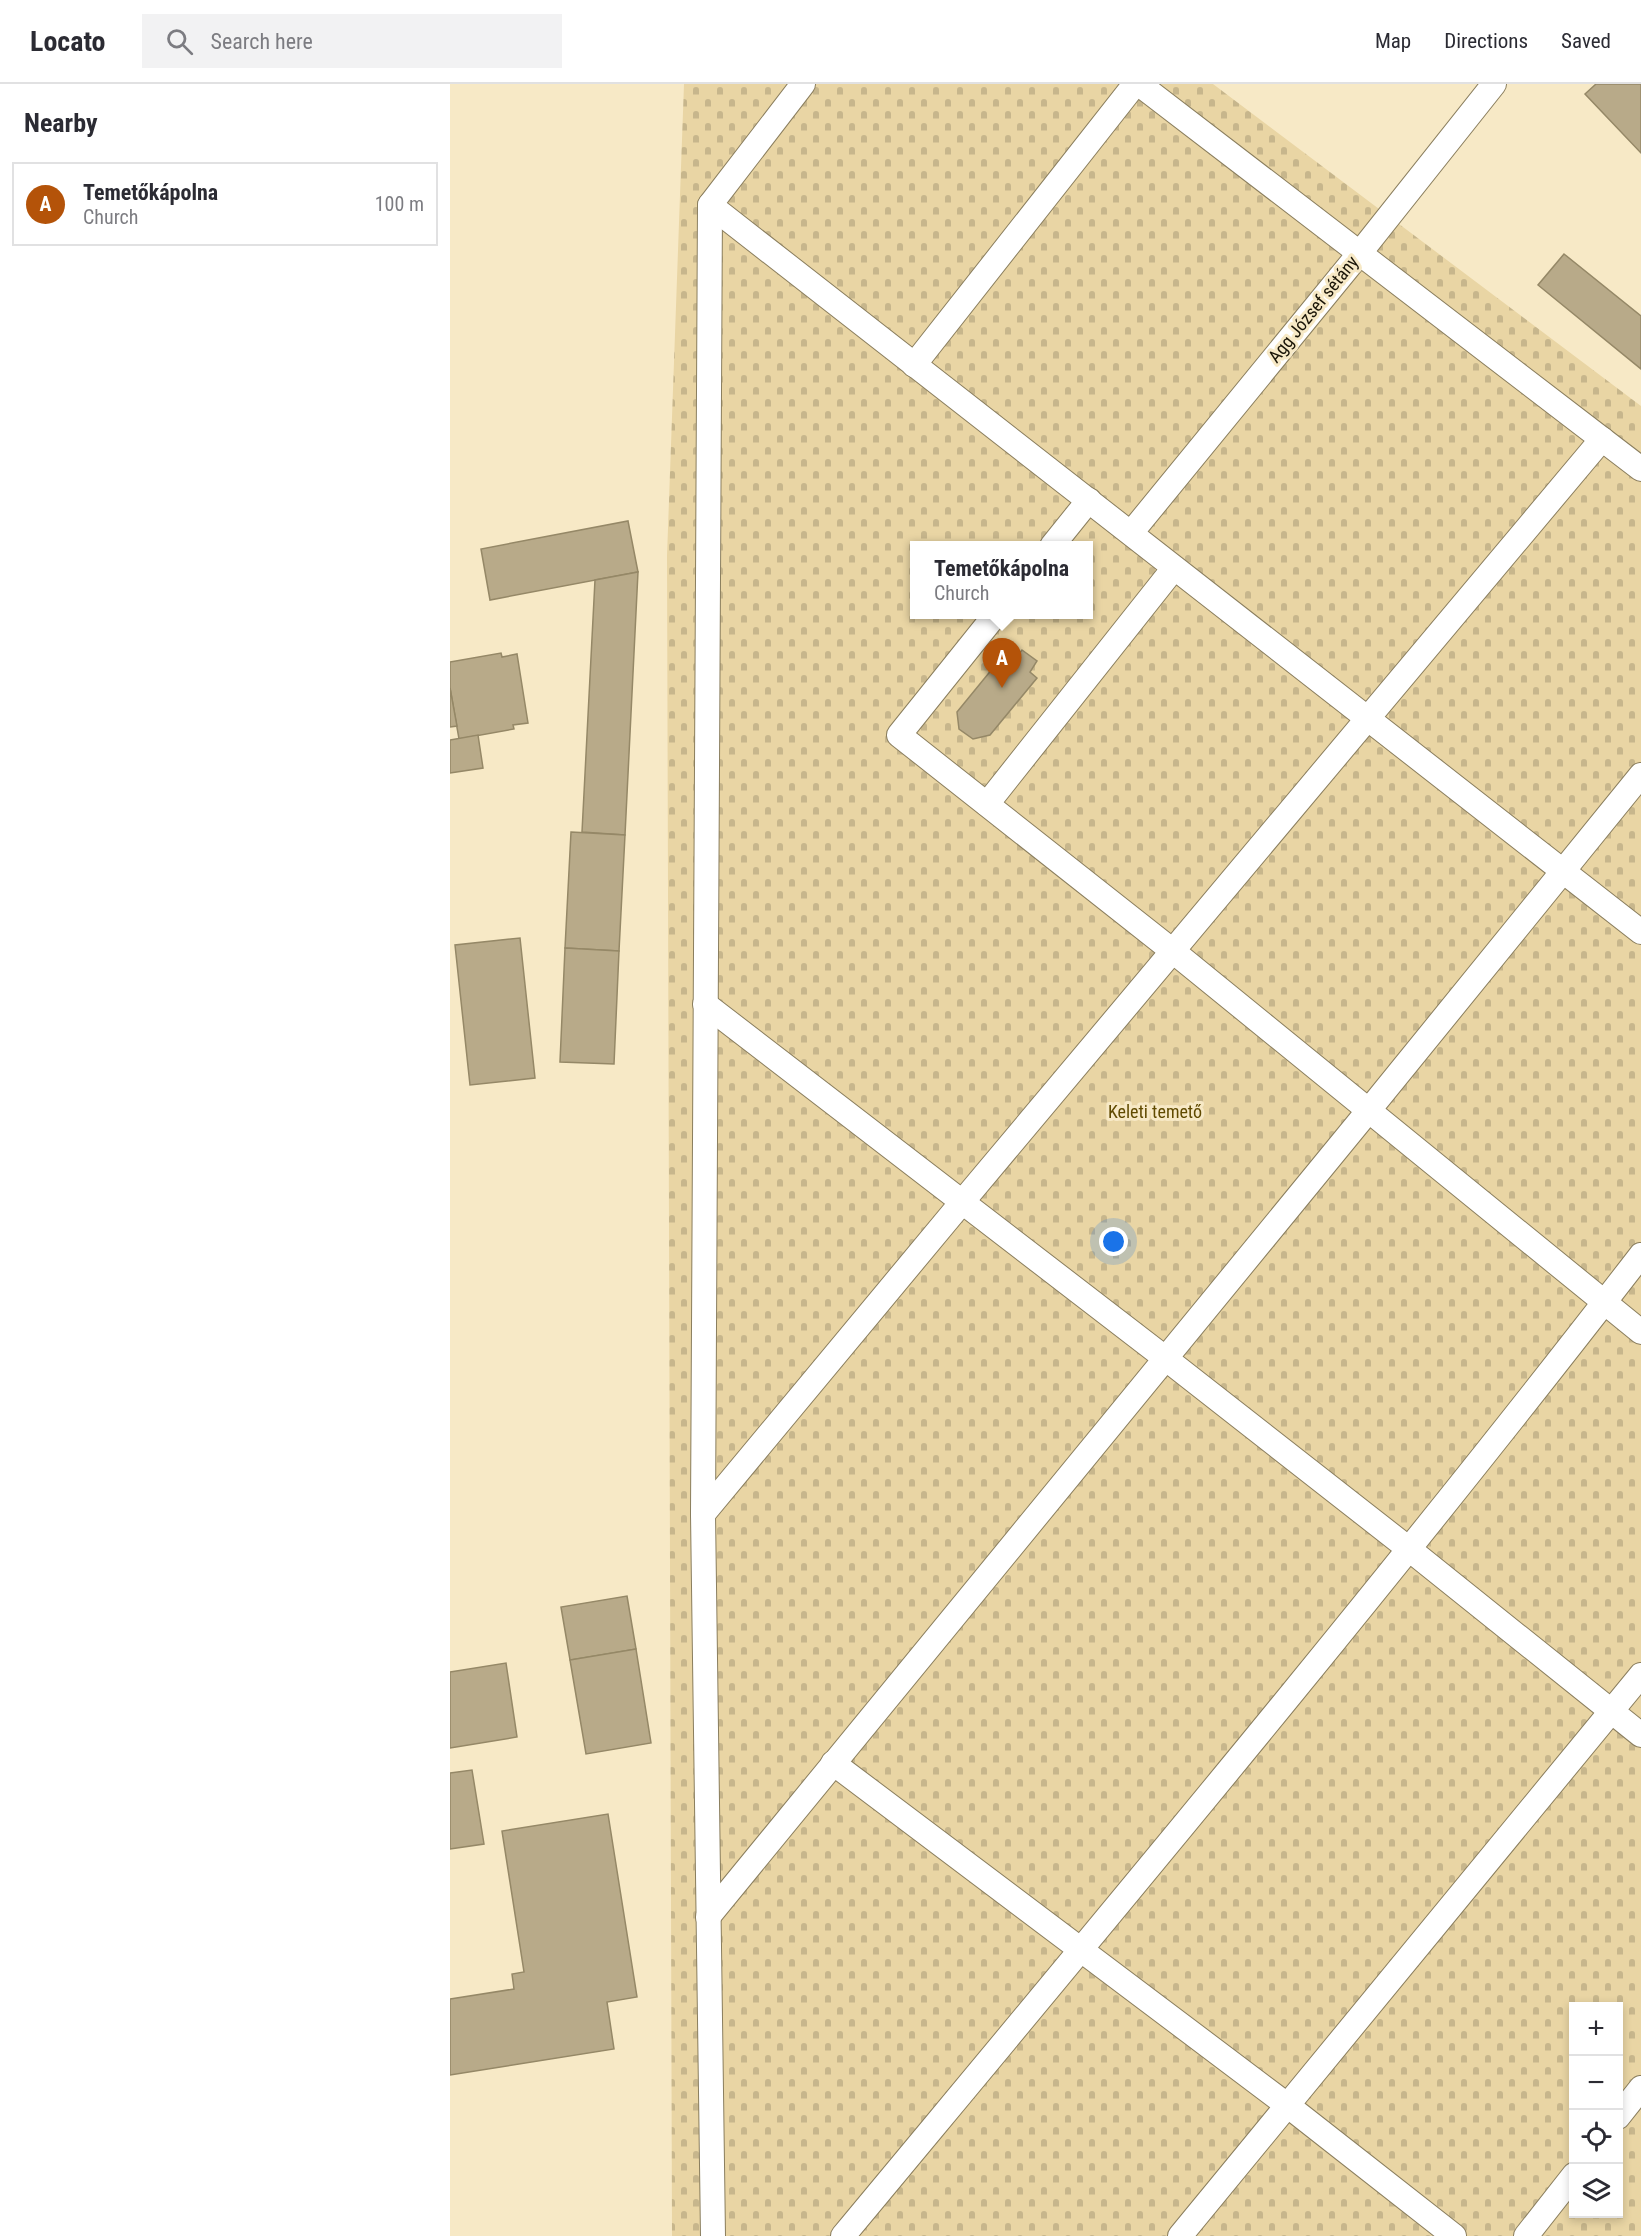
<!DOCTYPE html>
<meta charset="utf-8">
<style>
:root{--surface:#fff;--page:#f2f2f3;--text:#2b2b33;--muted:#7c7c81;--line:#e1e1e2;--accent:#b45309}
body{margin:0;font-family:"Roboto Condensed",sans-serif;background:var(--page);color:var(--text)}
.controls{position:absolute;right:18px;bottom:18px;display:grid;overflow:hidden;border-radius:0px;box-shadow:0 3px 9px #0003}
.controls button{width:54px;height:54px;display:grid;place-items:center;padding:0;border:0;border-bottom:2px solid var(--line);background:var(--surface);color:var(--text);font:30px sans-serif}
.you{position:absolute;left:664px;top:1158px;width:21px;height:21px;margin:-15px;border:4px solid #fff;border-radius:50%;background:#1a73e8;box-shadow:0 0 0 9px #1a73e833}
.badge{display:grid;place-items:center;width:39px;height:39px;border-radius:50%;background:var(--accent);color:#fff;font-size:20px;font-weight:700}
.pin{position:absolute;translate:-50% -50px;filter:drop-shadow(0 2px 3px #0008)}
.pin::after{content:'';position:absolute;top:32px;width:21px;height:18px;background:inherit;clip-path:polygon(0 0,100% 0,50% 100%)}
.popup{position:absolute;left:460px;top:457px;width:183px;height:78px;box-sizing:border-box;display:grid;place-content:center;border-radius:0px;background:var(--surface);filter:drop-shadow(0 2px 4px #0005);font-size:20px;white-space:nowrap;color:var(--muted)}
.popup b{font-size:22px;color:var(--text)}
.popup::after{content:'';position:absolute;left:50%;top:100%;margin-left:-12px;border:12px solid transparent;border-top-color:var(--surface)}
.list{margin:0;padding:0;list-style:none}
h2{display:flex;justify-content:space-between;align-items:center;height:78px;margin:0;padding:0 24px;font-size:26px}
h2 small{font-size:20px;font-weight:400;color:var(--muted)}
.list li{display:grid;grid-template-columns:39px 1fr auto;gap:18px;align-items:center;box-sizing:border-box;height:84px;margin:0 12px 12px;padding:0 12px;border:2px solid var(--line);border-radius:0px}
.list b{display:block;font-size:22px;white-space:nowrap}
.list p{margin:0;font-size:20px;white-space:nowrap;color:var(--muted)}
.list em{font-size:20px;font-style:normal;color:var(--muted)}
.icon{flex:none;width:33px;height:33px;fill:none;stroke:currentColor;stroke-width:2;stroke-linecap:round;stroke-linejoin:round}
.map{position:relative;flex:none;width:1191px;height:2152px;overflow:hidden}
header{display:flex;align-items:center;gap:36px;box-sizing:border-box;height:84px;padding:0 30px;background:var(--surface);border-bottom:2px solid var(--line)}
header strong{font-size:28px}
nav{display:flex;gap:33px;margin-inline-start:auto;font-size:21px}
.search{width:420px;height:54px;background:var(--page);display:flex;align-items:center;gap:15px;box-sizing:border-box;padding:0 21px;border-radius:0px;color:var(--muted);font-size:22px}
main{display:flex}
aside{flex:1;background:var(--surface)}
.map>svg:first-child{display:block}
.cemetery{fill:url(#cemetery-stones);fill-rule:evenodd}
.building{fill:#b8aa89;stroke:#958867;stroke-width:1.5}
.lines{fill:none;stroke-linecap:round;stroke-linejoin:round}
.service-casing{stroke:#8a7e5e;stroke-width:26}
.service{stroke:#fff;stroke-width:24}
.labels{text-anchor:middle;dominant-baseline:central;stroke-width:6;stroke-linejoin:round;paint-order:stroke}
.street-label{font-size:18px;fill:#191407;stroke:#f7e9c6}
.park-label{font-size:18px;fill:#604a00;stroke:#f7e9c6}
</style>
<header>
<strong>Locato</strong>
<div class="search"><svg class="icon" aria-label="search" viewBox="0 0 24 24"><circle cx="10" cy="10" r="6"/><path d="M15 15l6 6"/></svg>Search here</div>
<nav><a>Map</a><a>Directions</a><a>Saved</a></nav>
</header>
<main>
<aside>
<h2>Nearby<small></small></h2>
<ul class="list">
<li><span class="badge">A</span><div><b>Temetőkápolna</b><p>Church</p></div><em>100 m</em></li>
</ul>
</aside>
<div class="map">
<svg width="1191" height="2152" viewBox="0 0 1191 2152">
<defs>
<pattern id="cemetery-stones" width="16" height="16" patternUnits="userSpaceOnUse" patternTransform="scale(1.5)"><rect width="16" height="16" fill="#e9d5a4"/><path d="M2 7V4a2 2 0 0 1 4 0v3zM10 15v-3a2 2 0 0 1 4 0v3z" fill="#c7b68c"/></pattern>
</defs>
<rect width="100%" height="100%" fill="#f7e9c6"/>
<!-- cemetery -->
<path class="cemetery" d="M234 0H763L1191 322V2152H222L217 472ZM465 462H639V530H465ZM1124 1922H1168V2130H1124Z"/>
<!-- building -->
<g class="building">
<path d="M1146 0H1191V69L1135 10Z"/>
<path d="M1114 170 1191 232V285L1088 201Z"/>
<path d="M178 437 188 488 40 516 31 465Z"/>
<path d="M188 488 175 751 132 748 145 496Z"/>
<path d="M572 566 587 577 580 588 587 594 540 651 523 655 509 645 507 628 556 568 565 575Z"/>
<path d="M51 569 52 573 67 570 78 639 63 641 64 645 9 655 0 604V578Z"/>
<path d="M0 604 7 642 0 643Z"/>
<path d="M28 651 33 684 0 689V656Z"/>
<path d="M121 748 175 751 169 867 115 864Z"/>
<path d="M70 854 85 994 20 1001 5 861Z"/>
<path d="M115 864 169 867 164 980 110 978Z"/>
<path d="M177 1512 186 1565 120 1576 111 1523Z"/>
<path d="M186 1565 201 1659 136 1670 120 1576Z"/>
<path d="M56 1579 67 1653 0 1664V1588Z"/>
<path d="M22 1686 34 1760 0 1765V1689Z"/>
<path d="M158 1730 187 1913 157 1918 164 1965 0 1991V1915L64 1905 62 1890 74 1888 52 1747Z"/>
</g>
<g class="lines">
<defs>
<g id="service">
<path d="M689 0 1191 385"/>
<path d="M260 121 1191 848"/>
<path d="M464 281 685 0"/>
<path d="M681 449 909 170 1044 0"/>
<path d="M602 462 639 416"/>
<path d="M546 530 449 651 724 868 1191 1248"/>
<path d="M537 720 724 484"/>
<path d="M255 920 715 1274 959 1465 1191 1651"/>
<path d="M253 1430 513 1117 1152 355"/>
<path d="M383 1679 837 2021 1004 2152"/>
<path d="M258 1833 919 1026 1191 691"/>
<path d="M1168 2033 1191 2004"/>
<path d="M263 2152 253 1430 260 121 353 0"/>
<path d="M393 2152C662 1828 933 1505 1191 1171"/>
<path d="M730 2152 1191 1591"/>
<path d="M1076 2152 1124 2091"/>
</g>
</defs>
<!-- service casing -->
<use href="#service" class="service-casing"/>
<!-- service -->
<use href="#service" class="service"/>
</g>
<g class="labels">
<!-- street labels -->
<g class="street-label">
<text transform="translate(863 225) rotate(-51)">Agg József sétány</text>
</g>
<!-- park labels -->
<g class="park-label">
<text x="705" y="1027">Keleti temető</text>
</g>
</g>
</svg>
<div class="controls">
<button>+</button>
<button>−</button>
<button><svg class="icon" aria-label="locate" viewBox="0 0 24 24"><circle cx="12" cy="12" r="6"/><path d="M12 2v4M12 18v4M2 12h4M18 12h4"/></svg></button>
<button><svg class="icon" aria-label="layers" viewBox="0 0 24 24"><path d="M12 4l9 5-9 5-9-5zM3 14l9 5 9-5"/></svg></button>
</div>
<div class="you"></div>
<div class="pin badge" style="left:552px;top:604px">A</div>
<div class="popup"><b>Temetőkápolna</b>Church</div>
</div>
</main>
